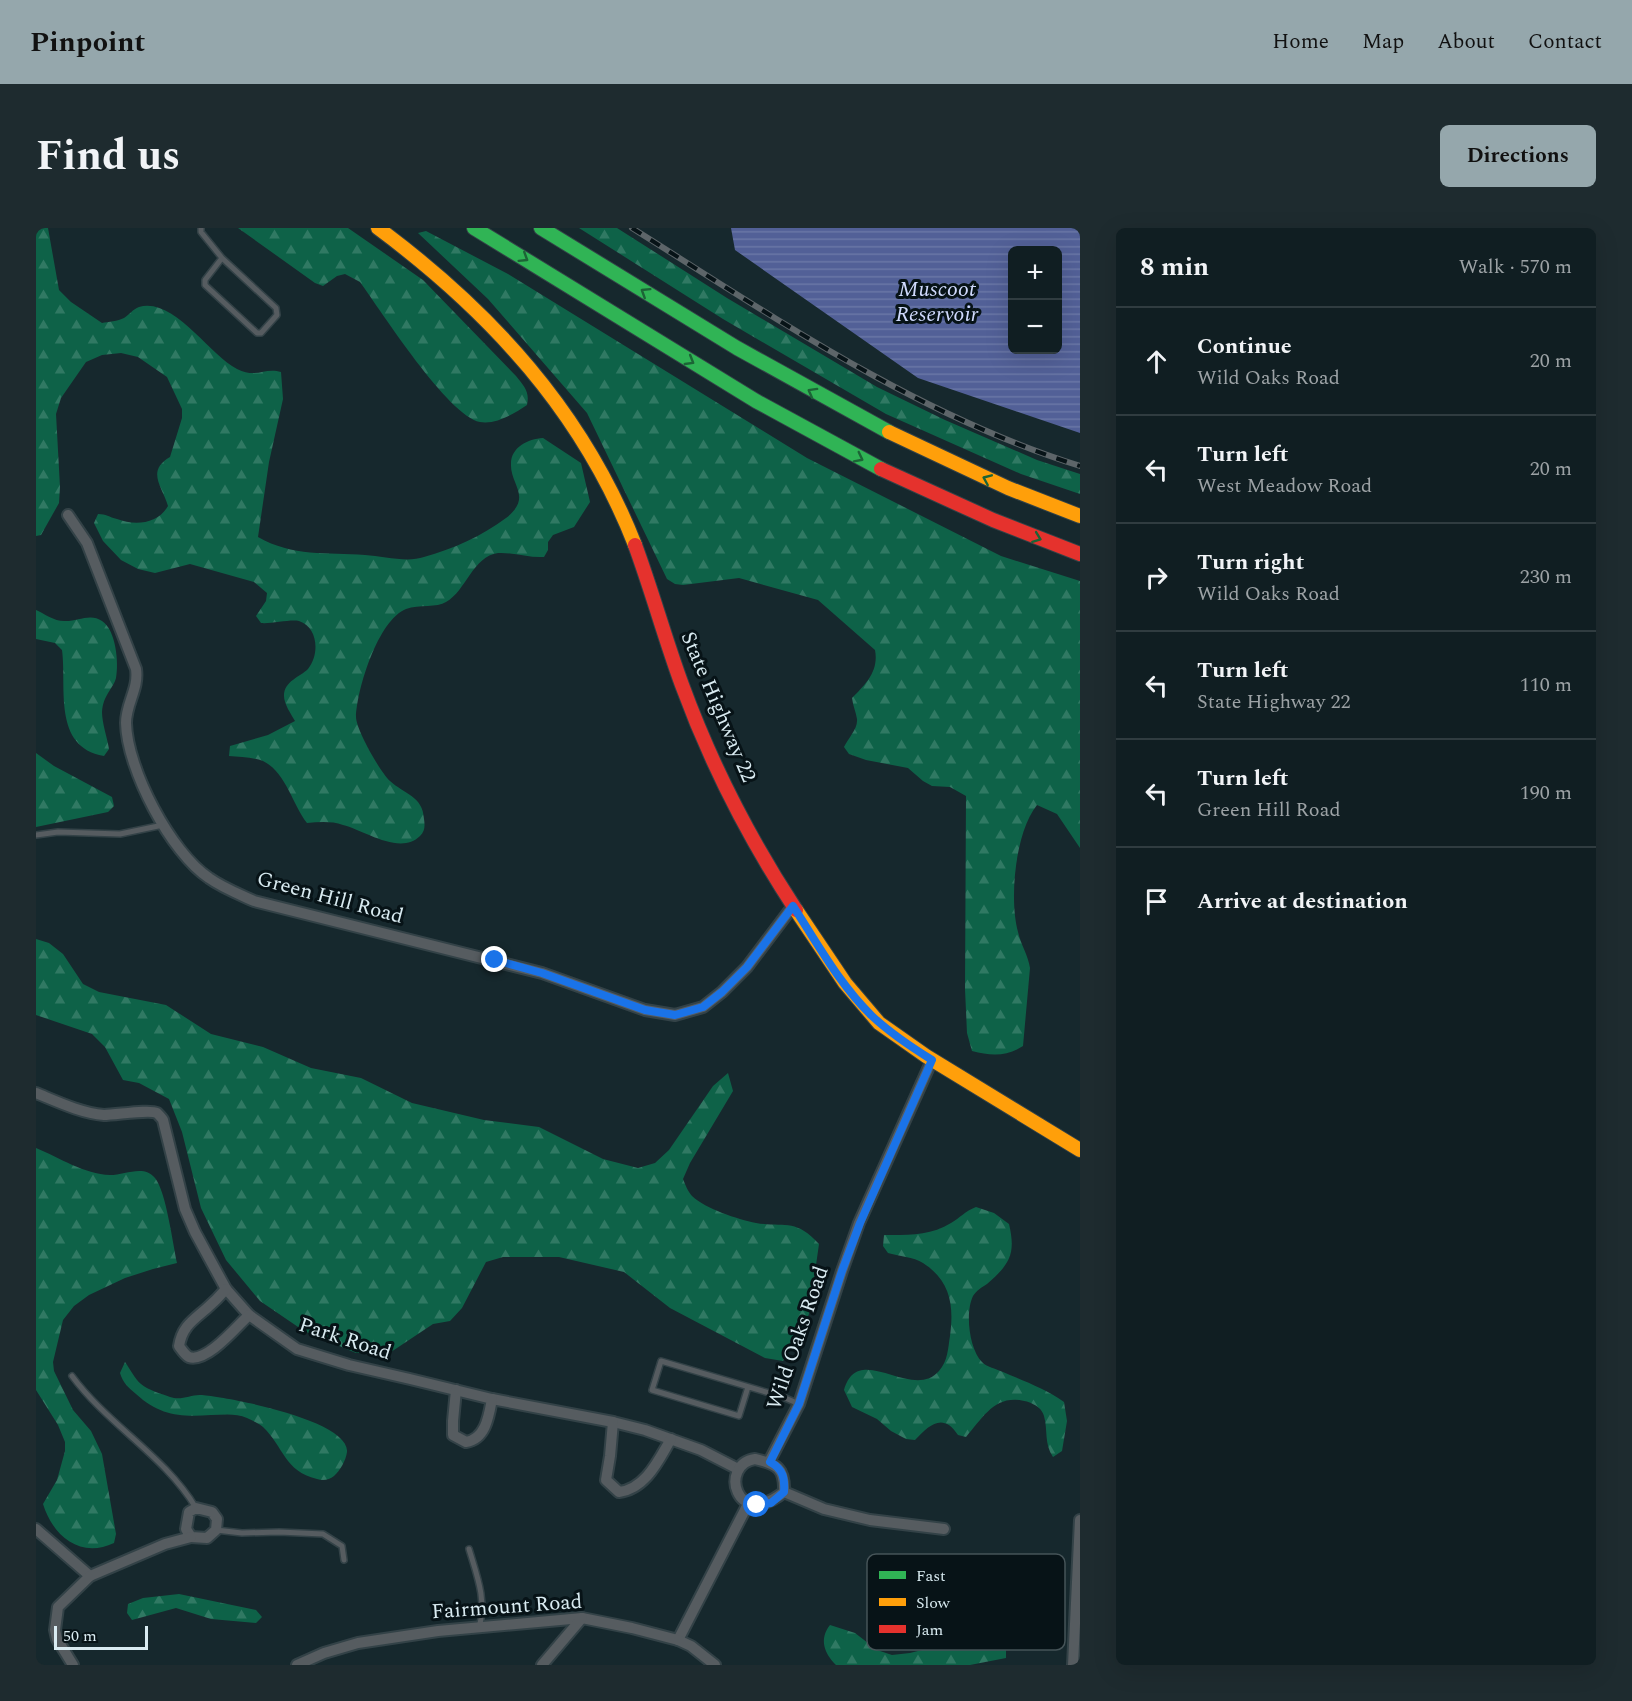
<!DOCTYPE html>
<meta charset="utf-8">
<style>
:root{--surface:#101e22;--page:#1e2b2f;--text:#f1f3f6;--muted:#9ca2a5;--line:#303c40;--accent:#95a7ac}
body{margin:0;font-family:Spectral,serif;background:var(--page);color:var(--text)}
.controls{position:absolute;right:18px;top:18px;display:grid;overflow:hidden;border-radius:9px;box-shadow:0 6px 24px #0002}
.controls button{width:54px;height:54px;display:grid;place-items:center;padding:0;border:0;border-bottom:2px solid var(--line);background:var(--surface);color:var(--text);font:30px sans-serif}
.scale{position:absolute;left:18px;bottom:15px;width:94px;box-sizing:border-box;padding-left:6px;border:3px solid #d9ebf1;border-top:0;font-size:16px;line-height:21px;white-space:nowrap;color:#d9ebf1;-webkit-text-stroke:4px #071317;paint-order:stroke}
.stop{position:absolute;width:18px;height:18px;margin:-14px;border:4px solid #1a73e8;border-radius:50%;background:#fff}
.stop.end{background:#1a73e8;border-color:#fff;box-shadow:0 2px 6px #0008}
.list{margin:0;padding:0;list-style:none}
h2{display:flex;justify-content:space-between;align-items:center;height:78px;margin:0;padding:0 24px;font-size:26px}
h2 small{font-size:20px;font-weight:400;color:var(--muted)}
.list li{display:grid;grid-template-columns:39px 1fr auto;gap:18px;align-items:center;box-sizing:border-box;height:108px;padding:0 24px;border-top:2px solid var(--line)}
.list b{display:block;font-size:22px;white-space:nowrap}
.list p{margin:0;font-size:20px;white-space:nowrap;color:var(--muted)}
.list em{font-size:20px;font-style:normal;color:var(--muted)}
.icon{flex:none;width:33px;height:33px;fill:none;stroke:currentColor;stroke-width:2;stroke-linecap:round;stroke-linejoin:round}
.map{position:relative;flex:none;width:1044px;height:1437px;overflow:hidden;border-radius:9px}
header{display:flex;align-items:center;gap:36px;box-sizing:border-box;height:84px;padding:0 30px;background:var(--accent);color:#111}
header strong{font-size:28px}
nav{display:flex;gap:33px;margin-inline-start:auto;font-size:21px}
.intro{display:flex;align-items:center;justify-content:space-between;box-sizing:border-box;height:144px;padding:0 36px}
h1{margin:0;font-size:42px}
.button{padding:15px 27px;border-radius:9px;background:var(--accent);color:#111;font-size:21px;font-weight:700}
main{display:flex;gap:36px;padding:0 36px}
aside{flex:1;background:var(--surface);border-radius:9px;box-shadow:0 6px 24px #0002}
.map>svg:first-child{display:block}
.forest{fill:url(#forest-firs)}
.water{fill:url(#water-rules);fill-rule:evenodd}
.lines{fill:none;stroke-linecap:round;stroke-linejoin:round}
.lane-casing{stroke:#334247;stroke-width:8}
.street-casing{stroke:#334247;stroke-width:14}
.fast-casing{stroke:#334247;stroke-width:16}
.slow-casing{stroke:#334247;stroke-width:16}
.jam-casing{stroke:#334247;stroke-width:16}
.lane{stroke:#565c60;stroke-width:5}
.street{stroke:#565c60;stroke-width:10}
.fast{stroke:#30b455;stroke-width:14}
.slow{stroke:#ff9f0a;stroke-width:14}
.jam{stroke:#e5322d;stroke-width:14}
.rail-casing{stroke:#5d6569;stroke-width:6}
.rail{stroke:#071317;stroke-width:4;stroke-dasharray:11;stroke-linecap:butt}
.oneway{stroke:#1c6436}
.route{stroke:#1a73e8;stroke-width:8}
.labels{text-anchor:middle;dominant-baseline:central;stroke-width:6;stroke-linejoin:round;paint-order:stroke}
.street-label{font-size:21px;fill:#d9ebf1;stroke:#071317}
.water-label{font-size:22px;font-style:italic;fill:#d0dafd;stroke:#071317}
.key{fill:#071317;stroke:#465458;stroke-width:1.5}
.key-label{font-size:16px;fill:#d9ebf1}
</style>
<header>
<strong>Pinpoint</strong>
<nav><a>Home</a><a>Map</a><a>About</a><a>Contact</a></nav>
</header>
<div class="intro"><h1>Find us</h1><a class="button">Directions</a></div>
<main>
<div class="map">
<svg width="1044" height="1437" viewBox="0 0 1044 1437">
<defs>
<pattern id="forest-firs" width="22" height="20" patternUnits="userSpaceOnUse" patternTransform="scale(1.5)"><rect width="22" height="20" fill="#0e6248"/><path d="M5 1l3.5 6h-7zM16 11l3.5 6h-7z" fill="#307963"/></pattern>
<pattern id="water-rules" width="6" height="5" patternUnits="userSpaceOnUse" patternTransform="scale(1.5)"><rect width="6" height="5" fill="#526097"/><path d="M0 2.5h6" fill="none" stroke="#6a77a6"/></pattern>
</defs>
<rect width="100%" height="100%" fill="#16282d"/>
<!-- forest -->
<g class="forest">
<path d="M0 0H12L23 62 35 74 66 95C72 94 82 93 88 90 93 87 97 81 103 79 138 69 173 127 201 141 221 151 228 139 245 144L247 171 233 234 222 309C257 329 290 324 329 327 347 328 371 335 388 329 417 321 446 308 470 290 497 269 474 257 475 236 475 219 492 211 507 210L545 235 554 274 538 299 517 307 512 314V322L508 329C493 330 477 324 462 325 437 328 430 363 410 374 401 380 383 376 370 381 342 392 321 461 320 489 320 501 344 544 354 553 368 566 387 568 388 591 389 598 389 603 384 608 364 628 328 602 307 597 296 593 283 594 271 595 256 576 250 544 227 533 217 529 204 529 193 528L194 518 232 507 259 493C255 486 248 476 248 468 248 453 264 449 272 441 284 426 282 399 263 393 255 391 235 396 225 395L220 388 230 373 231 365 218 354 154 336 119 345 102 341 85 332 67 313 58 295 62 286C70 286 73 289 81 291 99 298 122 296 132 278 126 258 110 243 134 229L146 190V181L131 149 102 129 85 125 66 127 50 134 25 170 20 186 24 259 23 275 5 307 0 308Z"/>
<path d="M202 0H312L387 52 480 148C488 158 494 164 491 177 479 185 460 197 444 194 412 188 345 83 324 54L309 46 301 48 287 58 279 55Z"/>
<path d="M543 0H581L691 70 841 159 909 192 1001 232 1044 246V266L985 246 850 186 687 91Z"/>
<path d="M390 3 472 46 771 230 965 328 1044 353V620L1021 586 1001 577C979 604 973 672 982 704 985 717 992 727 994 740L987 818C970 829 955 828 936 823L931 805 929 761 930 568 914 559 896 558 887 553 872 540 830 532 813 526 808 519C812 510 822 501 821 491 820 484 817 478 816 470 830 456 843 443 839 422L782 372 703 350 647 357 639 356 631 351 551 185 452 71 382 5Z"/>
<path d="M0 382C9 386 19 394 30 393 42 393 55 385 66 393 80 402 83 435 80 450 77 461 67 467 66 484 66 495 71 509 73 521L68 528C16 519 31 459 26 422L19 415 0 411Z"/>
<path d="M0 525 18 538 76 569 78 578 72 584 0 599Z"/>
<path d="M0 711 13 715 27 726 47 756 63 764 130 777 175 806 227 819 275 840 325 850 376 875 448 892 503 899 567 931 602 940 619 935 633 922 677 858 692 845 697 863 654 935 647 951C649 956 652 964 656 968 670 981 701 991 720 995 749 1000 759 990 783 1016L773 1086 766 1103 747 1133 729 1130 634 1080 588 1044 523 1029H467L450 1034 426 1080 414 1093 397 1096 355 1124 320 1125 268 1103 224 1073 190 1032 165 980 146 904 133 871 103 855 87 852 69 819 56 806 0 787Z"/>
<path d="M0 920C24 930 48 946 74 947 89 947 108 936 119 950 130 963 137 1017 141 1035L117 1041 89 1050 53 1067 38 1078 27 1092 17 1134 18 1143 37 1182 55 1203 66 1226 80 1306 78 1315C44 1331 17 1308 7 1276L21 1252 29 1223V1214L22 1197 0 1162Z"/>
<path d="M940 979 958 985 973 996C980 1026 974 1036 951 1056 946 1059 940 1063 937 1068 929 1084 933 1121 946 1134 950 1139 961 1141 967 1144 988 1153 1010 1161 1028 1174L1031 1193 1026 1223 1017 1229C1008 1216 1012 1202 1008 1188 1006 1181 1001 1178 995 1175 961 1163 949 1187 930 1209L922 1207C907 1184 893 1197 879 1212L870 1211 855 1203 841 1191 816 1179 808 1162C822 1112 876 1174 903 1143 912 1133 912 1120 914 1108 918 1078 915 1053 887 1035 878 1029 862 1028 852 1025L847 1018 848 1007C871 1007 894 1008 915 995 924 990 929 983 940 979Z"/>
<path d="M89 1134C94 1141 99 1151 105 1156 112 1162 126 1166 134 1169 146 1173 155 1166 166 1167 191 1169 314 1192 311 1224 310 1232 304 1243 298 1248 293 1252 287 1253 281 1251 248 1243 248 1219 227 1199 223 1196 216 1192 211 1190 200 1185 187 1187 175 1187 145 1189 124 1188 100 1166 92 1159 87 1155 84 1145Z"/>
<path d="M143 1366 220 1382 226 1389 220 1395 175 1391 140 1380 96 1392 91 1385 92 1376 107 1370Z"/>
<path d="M794 1397 819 1405 841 1422 856 1427 874 1425 938 1409 955 1410 970 1421V1430L934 1437H800C788 1425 783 1411 794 1397Z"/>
</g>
<!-- water -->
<path class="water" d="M695 0H1044V205L882 150 699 22ZM976 22H1022V122H976Z"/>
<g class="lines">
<defs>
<g id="lane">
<path d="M165 0V4L186 30 240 80 241 87 225 105H221L169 57V52L186 30"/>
<path d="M0 607 22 604 84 606 127 597"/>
<path d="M36 1148C72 1197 129 1228 160 1280"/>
<path d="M712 1159 703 1188 616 1162 625 1133 747 1169 763 1176"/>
<path d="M180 1302 206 1305 243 1304 287 1306 306 1318 308 1332"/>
<path d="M433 1321C441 1348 451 1372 443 1400"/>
</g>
<g id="street">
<path d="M32 287 51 315 100 441C103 461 90 475 90 495 91 541 135 625 173 650 187 660 203 666 218 673L506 745 609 782 639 787 667 779 686 764 711 739 757 678"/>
<path d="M0 865C22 874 45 885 68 887 80 887 113 881 121 885 122 886 126 890 127 892L149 981 159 1004 190 1061 213 1087 261 1121 313 1137 374 1151 456 1171 577 1194 609 1202 665 1222 702 1241"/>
<path d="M190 1061C184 1068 177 1075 170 1081 156 1093 146 1099 143 1118 146 1122 149 1127 153 1129 171 1135 201 1098 213 1087"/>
<path d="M420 1162 417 1193V1207L430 1214C450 1211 453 1187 456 1171"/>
<path d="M577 1194 574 1228 570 1252 583 1264C610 1261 623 1231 635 1211"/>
<path d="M719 1231C741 1236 749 1240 748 1264 699 1303 683 1236 719 1231Z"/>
<path d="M733 1234 763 1176 806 1043 823 995 896 832"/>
<path d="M748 1264 788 1281 834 1292 908 1301"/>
<path d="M160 1280 176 1284 181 1291 180 1302 171 1310 155 1309 150 1301 153 1284Z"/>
<path d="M0 1301 54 1348"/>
<path d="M642 1412 712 1276"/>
<path d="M37 1437 21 1411 19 1402 22 1379 54 1348 129 1316 155 1309"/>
<path d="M261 1437 288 1425 322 1415 402 1403 546 1390 596 1400 642 1412 655 1418 679 1437"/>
<path d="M506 1437 546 1390"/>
<path d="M1037 1437 1044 1292"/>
</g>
<g id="fast">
<path d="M438 0 720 173 845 241"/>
<path d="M505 0 701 120 853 204"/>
</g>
<g id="slow">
<path d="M342 0C455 84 547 184 599 317"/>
<path d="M853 204 972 260 1044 288"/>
<path d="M760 682 809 755 843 795 890 828 1044 922"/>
</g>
<g id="jam">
<path d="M845 241 957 292 1044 326"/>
<path d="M599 317C616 363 629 411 646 457 675 536 714 612 760 682"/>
</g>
</defs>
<!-- lane casing -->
<use href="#lane" class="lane-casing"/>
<!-- street casing -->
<use href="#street" class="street-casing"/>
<!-- fast casing -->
<use href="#fast" class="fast-casing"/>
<!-- slow casing -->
<use href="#slow" class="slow-casing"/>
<!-- jam casing -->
<use href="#jam" class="jam-casing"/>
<!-- lane -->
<use href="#lane" class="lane"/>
<!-- street -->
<use href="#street" class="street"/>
<!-- fast -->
<use href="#fast" class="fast"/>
<!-- slow -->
<use href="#slow" class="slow"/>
<!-- jam -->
<use href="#jam" class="jam"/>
<defs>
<path id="rail" d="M596 0C739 90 881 187 1044 238"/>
</defs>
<!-- rail casing -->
<use href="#rail" class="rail-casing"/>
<!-- rail -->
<use href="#rail" class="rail"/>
</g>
<!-- one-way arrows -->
<defs><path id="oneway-chevron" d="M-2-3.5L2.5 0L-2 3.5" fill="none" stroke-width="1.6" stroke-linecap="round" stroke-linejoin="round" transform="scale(1.5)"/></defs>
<g class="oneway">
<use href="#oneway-chevron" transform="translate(488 30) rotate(32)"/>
<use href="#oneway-chevron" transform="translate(609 64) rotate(-148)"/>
<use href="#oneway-chevron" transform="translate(654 133) rotate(31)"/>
<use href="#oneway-chevron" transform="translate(776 164) rotate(-151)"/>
<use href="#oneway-chevron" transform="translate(823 230) rotate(27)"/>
<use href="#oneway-chevron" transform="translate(951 251) rotate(-157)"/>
<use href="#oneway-chevron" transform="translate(1001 310) rotate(21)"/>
</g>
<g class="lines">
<!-- route -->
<path class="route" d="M459 732 506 745 609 782 639 787 667 779 686 764 711 739 757 678C781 715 804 757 836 788 854 805 875 819 896 832L824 995 806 1043 763 1176 734 1234C747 1241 749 1250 748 1264L735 1275 721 1277"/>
</g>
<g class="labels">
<!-- street labels -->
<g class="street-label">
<text transform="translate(682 479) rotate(67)">State Highway 22</text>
<text transform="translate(294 670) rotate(15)">Green Hill Road</text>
<text transform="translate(762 1110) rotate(-71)">Wild Oaks Road</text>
<text transform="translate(309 1111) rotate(18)">Park Road</text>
<text transform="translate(471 1379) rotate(-4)">Fairmount Road</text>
</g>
<!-- water labels -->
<g class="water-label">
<text x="901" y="61">Muscoot<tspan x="901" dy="25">Reservoir</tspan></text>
</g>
</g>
<!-- legend -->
<rect x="831" y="1326" width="198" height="96" rx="9" class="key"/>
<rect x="843" y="1343" width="27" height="8" fill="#30b455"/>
<rect x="843" y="1370" width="27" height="8" fill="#ff9f0a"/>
<rect x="843" y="1397" width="27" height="8" fill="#e5322d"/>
<g class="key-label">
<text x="880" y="1353">Fast</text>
<text x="880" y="1380">Slow</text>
<text x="880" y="1407">Jam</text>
</g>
</svg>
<div class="controls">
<button>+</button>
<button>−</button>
</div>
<div class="scale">50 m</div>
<div class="stop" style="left:721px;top:1277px"></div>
<div class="stop end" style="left:459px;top:732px"></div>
</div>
<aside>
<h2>8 min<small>Walk · 570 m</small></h2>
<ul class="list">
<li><svg class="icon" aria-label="ahead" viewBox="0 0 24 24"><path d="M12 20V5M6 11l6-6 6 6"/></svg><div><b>Continue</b><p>Wild Oaks Road</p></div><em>20 m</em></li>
<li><svg class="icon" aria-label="left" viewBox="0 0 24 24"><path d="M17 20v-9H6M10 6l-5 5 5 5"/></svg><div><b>Turn left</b><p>West Meadow Road</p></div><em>20 m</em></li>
<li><svg class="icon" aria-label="right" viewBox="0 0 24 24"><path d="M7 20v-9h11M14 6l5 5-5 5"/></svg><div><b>Turn right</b><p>Wild Oaks Road</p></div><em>230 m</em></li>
<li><svg class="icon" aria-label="left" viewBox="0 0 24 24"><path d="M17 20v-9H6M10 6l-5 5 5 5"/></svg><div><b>Turn left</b><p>State Highway 22</p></div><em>110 m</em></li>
<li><svg class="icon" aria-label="left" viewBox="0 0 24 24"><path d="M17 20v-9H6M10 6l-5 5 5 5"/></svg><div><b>Turn left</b><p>Green Hill Road</p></div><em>190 m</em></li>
<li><svg class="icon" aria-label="arrive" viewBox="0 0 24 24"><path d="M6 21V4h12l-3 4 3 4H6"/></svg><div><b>Arrive at destination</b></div></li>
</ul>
</aside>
</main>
